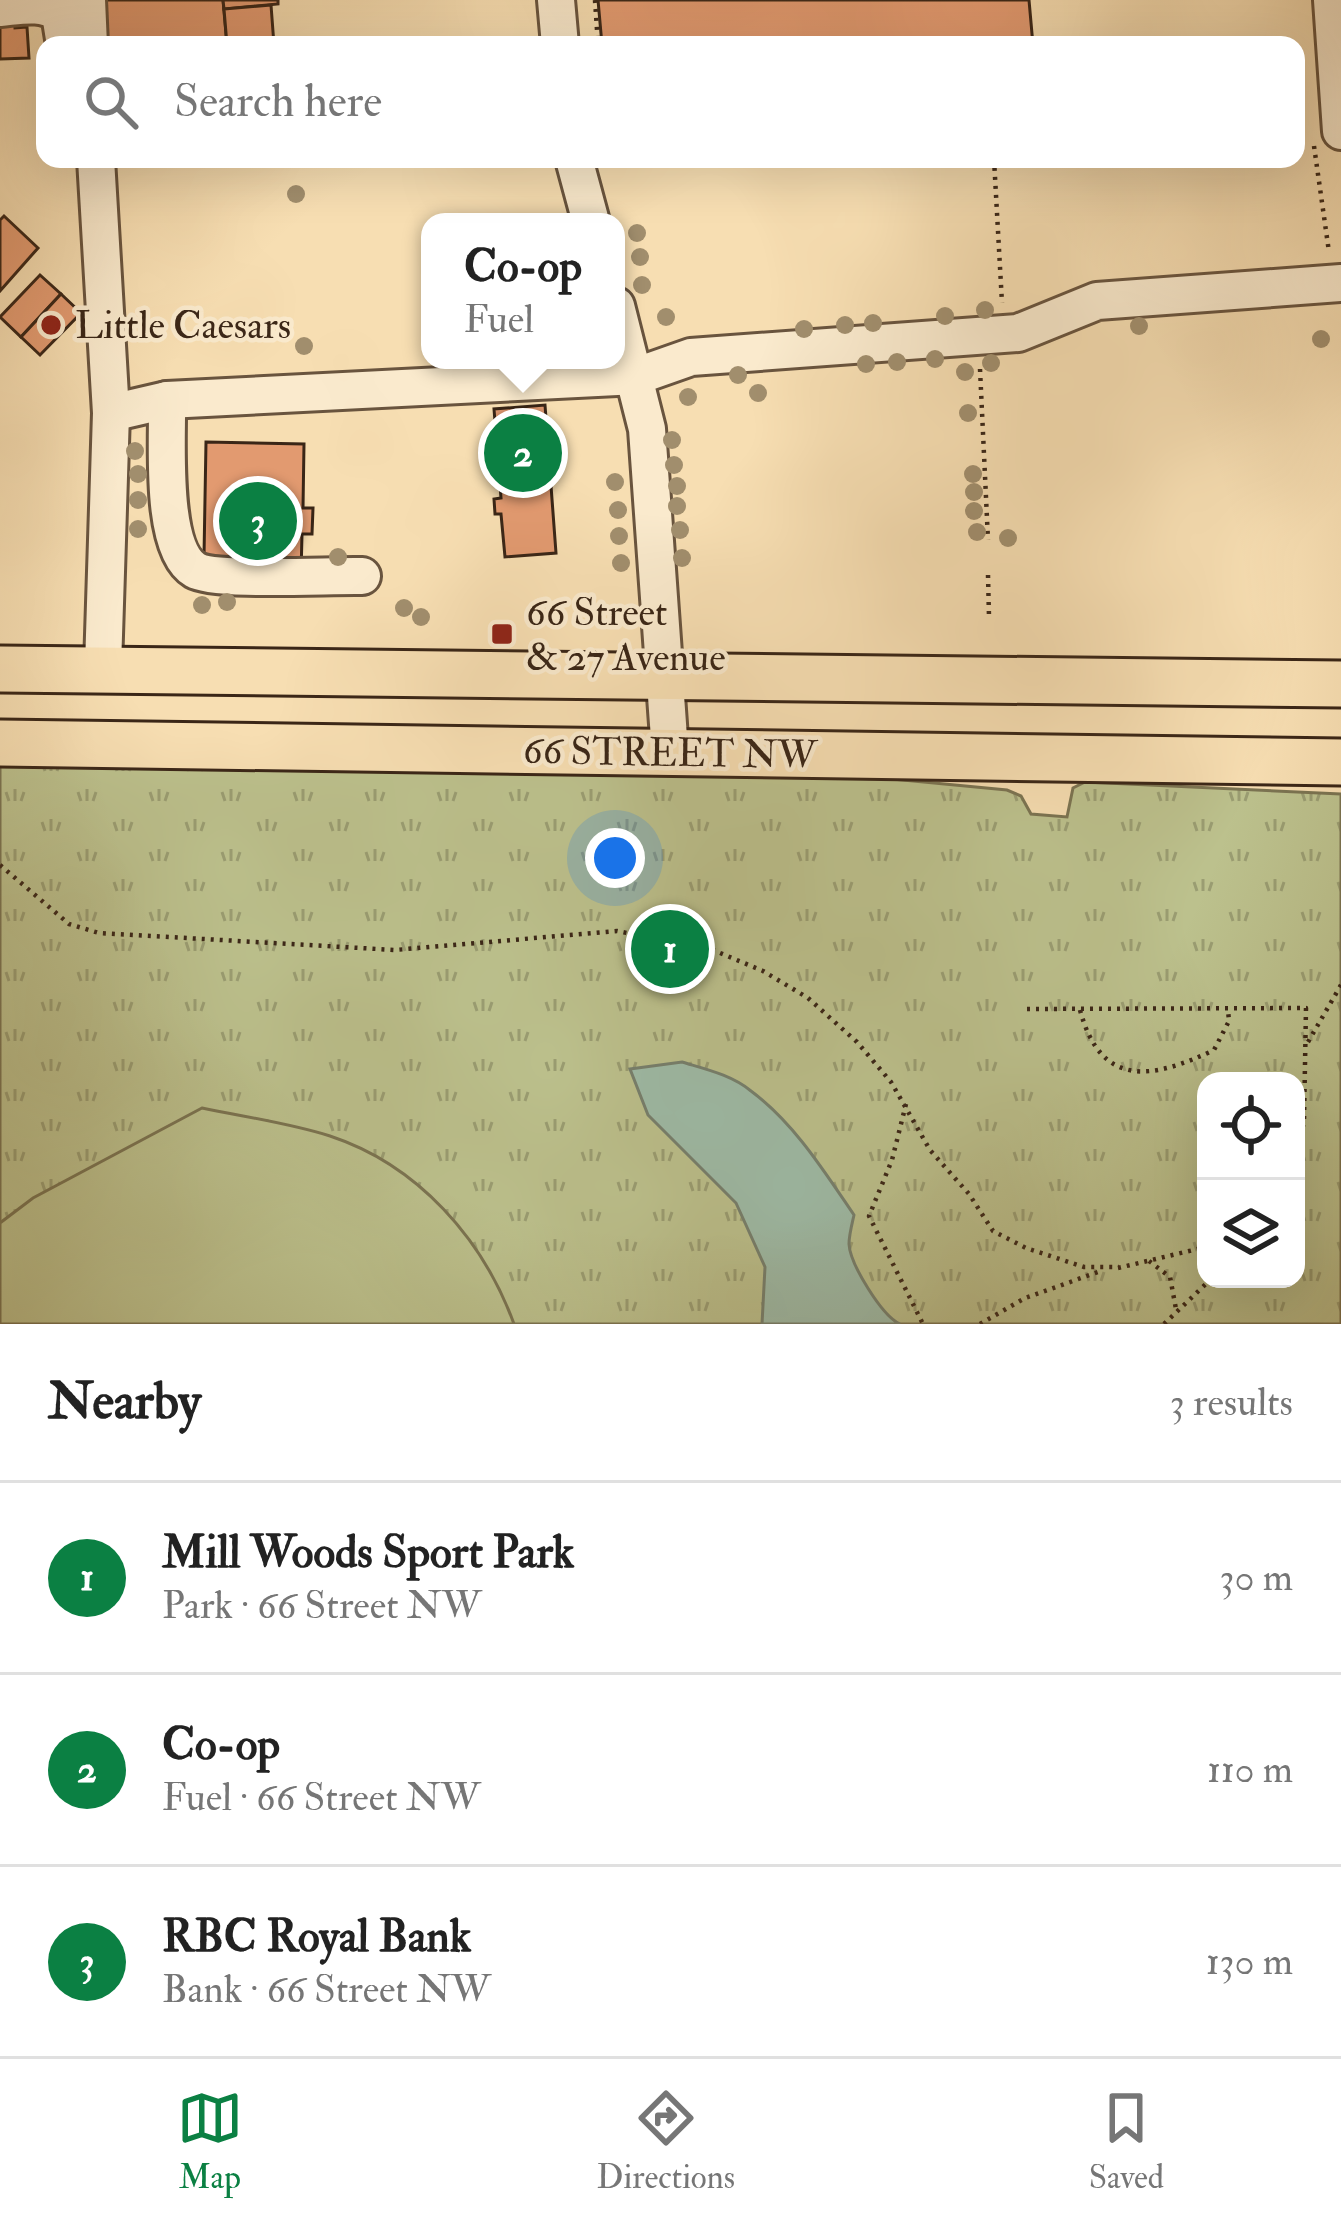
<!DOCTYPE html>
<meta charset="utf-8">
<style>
:root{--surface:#fff;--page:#f2f2f2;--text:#222;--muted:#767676;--line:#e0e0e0;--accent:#0b8043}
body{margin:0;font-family:"IM FELL Double Pica",serif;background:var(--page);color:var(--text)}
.controls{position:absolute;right:36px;bottom:36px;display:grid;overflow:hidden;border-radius:24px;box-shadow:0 12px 48px #0002}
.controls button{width:108px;height:108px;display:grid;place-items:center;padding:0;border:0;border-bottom:3px solid var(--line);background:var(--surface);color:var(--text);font:60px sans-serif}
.you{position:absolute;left:615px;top:858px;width:42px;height:42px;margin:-30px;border:9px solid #fff;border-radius:50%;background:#1a73e8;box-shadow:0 0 0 18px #1a73e833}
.badge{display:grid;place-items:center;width:78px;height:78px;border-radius:50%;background:var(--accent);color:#fff;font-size:39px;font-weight:700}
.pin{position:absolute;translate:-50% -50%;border:6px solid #fff;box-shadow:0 3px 12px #0006}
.popup{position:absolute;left:421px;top:213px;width:204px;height:156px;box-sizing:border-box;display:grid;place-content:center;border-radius:24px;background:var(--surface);filter:drop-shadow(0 3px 9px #0005);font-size:39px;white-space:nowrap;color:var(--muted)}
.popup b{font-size:45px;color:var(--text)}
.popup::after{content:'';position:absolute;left:50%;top:100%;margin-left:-24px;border:24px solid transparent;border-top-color:var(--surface)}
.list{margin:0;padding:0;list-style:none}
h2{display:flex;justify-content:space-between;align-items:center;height:156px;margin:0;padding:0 48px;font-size:51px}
h2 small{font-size:39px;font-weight:400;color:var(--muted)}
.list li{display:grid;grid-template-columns:78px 1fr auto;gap:36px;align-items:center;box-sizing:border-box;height:192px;padding:0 48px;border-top:3px solid var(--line)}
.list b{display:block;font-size:45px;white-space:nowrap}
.list p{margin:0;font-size:39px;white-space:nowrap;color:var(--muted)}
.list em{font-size:39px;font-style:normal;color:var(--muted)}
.icon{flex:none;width:66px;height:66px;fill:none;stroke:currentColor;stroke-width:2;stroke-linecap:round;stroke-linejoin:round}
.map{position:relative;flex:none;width:1341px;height:1324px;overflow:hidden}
.search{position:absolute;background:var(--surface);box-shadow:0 12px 48px #0002;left:36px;right:36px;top:36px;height:132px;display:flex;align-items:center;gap:30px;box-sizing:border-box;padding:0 42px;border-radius:24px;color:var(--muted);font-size:45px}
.sheet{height:732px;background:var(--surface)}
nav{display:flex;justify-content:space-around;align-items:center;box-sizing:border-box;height:168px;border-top:3px solid var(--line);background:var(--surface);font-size:33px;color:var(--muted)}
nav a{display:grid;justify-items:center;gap:6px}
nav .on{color:var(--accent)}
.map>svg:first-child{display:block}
.grass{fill:url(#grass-tufts);stroke:#7b7452;stroke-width:3;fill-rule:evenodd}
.pitch{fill:#bcc18d;stroke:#7b7452;stroke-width:3}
.water{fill:#9ebca8;stroke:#76806e;stroke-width:3}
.building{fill:#e29a70;stroke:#3a2617;stroke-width:3}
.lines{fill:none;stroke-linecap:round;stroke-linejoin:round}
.minor-casing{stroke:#69543e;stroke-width:42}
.major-casing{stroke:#3a2617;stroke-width:51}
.path{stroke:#3a2617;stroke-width:4.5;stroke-dasharray:3 6;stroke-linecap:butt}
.minor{stroke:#faeacd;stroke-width:36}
.major{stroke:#f7deb2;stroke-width:45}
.tree{fill:#a18e6d}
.poi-dot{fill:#8f2418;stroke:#faeacd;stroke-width:4.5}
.labels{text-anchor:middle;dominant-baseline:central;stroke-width:9;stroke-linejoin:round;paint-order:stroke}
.poi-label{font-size:39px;fill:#3a2617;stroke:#faeacd;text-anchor:start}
.street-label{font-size:39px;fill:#3a2617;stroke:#faeacd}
</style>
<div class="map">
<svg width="1341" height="1324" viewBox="0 0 1341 1324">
<defs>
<pattern id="grass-tufts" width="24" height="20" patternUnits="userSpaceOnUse" patternTransform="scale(3)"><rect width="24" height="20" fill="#bcc18d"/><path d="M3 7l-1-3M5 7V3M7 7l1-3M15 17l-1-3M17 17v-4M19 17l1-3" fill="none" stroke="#9a9d72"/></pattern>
</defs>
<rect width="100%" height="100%" fill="#f7deb2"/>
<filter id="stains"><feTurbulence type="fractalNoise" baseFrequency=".00167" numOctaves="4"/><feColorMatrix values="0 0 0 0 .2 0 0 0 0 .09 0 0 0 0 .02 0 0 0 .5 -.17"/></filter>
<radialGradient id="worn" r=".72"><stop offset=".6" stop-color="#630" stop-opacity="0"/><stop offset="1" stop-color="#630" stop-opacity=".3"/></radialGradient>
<!-- grass -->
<path class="grass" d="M0 762 861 776 1007 790 1021 796 1031 814 1067 817 1073 788 1085 782 1341 794V1324H0ZM1206 1081H1296V1279H1206Z"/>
<!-- pitch -->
<path class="pitch" d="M202 1108C245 1117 289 1123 330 1136 418 1165 483 1239 514 1324H0V1223L33 1198Z"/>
<!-- water -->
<path class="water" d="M682 1062C705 1069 732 1075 751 1091 794 1123 824 1171 854 1215 852 1224 849 1235 849 1244 850 1264 882 1316 900 1324H762L765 1267 736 1203 648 1115 630 1069Z"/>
<!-- building -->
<g class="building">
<path d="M102 0H223L227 45H106Z"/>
<path d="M223 0H278V4L224 9Z"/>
<path d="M598 0H1029L1033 45H602Z"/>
<path d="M271 5 274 45H227L224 9Z"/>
<path d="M14 11 15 28 27 27 29 58 0 59V12Z"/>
<path d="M153 159H204V162L153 166Z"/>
<path d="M4 216 38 248 0 291V220Z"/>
<path d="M40 275 61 294 21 337 0 317Z"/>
<path d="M61 294 81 313 40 355 21 337Z"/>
<path d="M545 405 556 553 505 557 501 514H495L494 499 501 498 494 409Z"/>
<path d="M206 442 304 444 303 508H313L312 534H302L301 575 274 574V558L204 556Z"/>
</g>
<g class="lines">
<defs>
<g id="minor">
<path d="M87 0 89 45"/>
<path d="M556 0 560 45"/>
<path d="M1332 0 1341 131"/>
<path d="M0 8C22 6 42 1 60 14L65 45"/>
<path d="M96 159 111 413 103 667"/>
<path d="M574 159 591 222"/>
<path d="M616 306 647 429 670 752"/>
<path d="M167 400C168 438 159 549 195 570 215 582 332 575 362 576"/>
<path d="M111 413 167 400 637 376 691 357 1018 333 1097 301 1341 283"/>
</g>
<g id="major">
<path d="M0 669 1341 684"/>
<path d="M0 743 1341 762"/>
</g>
</defs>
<!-- minor casing -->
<use href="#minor" class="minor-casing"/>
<!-- major casing -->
<use href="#major" class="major-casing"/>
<!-- path -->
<g class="path">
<path d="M595 0 598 45"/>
<path d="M1314 146 1329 252"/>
<path d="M994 159 1002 303"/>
<path d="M980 369 988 540"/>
<path d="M988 575 989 617"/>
<path d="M0 865 69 924 99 933 395 950 617 931 713 950 763 971 808 998 857 1042 891 1082 930 1150 969 1194 993 1231 1026 1248 1084 1267H1119"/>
<path d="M1027 1009 1306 1008 1304 1121 1296 1161"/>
<path d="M1080 1010C1101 1088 1151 1080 1214 1050L1229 1021 1228 1010"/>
<path d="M1308 1042 1341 985"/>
<path d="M906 1104 892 1160 869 1216 923 1324"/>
<path d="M1149 1261 1170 1277 1176 1309"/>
<path d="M1118 1268 1206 1247"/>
<path d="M980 1324 1025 1298 1101 1271"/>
<path d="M1164 1324 1211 1279"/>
</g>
<!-- minor -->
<use href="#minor" class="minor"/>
<!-- major -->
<use href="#major" class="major"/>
</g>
<!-- trees -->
<g class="tree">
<circle cx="296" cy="194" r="9"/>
<circle cx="637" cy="233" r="9"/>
<circle cx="640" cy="257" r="9"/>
<circle cx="642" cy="285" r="9"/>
<circle cx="985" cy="310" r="9"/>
<circle cx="945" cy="316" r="9"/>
<circle cx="666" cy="317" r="9"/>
<circle cx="873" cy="323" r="9"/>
<circle cx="845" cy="325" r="9"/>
<circle cx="1139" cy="326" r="9"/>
<circle cx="804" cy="329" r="9"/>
<circle cx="1321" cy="339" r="9"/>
<circle cx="304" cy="346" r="9"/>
<circle cx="935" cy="359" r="9"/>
<circle cx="897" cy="362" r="9"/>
<circle cx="991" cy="363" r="9"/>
<circle cx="866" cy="364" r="9"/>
<circle cx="965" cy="372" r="9"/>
<circle cx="738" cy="375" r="9"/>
<circle cx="758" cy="393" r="9"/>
<circle cx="688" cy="397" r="9"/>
<circle cx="968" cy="413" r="9"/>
<circle cx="672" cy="440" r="9"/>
<circle cx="135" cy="451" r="9"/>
<circle cx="674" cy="465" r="9"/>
<circle cx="138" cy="474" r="9"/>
<circle cx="973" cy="474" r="9"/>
<circle cx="615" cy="482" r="9"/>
<circle cx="677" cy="486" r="9"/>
<circle cx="974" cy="492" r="9"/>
<circle cx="138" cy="500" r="9"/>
<circle cx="677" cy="506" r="9"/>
<circle cx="618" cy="510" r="9"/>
<circle cx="974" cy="511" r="9"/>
<circle cx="138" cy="529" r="9"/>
<circle cx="680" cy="530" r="9"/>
<circle cx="977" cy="532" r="9"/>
<circle cx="619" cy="536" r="9"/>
<circle cx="1008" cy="538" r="9"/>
<circle cx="338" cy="557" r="9"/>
<circle cx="682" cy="558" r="9"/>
<circle cx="621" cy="563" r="9"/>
<circle cx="227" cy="602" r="9"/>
<circle cx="202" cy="605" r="9"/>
<circle cx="404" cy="608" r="9"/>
<circle cx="421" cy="617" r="9"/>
</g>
<!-- markers -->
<g class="poi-dot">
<circle cx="51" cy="325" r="12"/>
<rect x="490" y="622" width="24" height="24" rx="6"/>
</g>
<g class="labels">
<!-- poi labels -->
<g class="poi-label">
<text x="75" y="325">Little Caesars</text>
<text x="526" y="612">66 Street<tspan x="526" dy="45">&amp; 27 Avenue</tspan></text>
</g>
<!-- street labels -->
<g class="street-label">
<text transform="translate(670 753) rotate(1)">66 STREET NW</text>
</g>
</g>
<rect width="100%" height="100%" filter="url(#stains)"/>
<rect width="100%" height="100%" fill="url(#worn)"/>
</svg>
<div class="controls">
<button><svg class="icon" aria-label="locate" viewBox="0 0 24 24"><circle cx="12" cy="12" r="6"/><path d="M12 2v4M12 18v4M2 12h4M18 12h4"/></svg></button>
<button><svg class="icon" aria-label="layers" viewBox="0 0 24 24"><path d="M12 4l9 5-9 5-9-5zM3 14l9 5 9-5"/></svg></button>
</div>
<div class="you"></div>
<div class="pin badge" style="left:670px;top:949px">1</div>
<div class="pin badge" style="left:523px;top:453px">2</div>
<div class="popup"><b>Co-op</b>Fuel</div>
<div class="pin badge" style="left:258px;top:521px">3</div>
<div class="search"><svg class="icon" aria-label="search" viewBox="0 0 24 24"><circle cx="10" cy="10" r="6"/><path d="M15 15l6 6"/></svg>Search here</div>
</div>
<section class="sheet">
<h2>Nearby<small>3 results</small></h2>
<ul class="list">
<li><span class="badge">1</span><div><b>Mill Woods Sport Park</b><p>Park · 66 Street NW</p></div><em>30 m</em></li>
<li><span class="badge">2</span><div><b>Co-op</b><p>Fuel · 66 Street NW</p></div><em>110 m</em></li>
<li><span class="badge">3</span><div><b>RBC Royal Bank</b><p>Bank · 66 Street NW</p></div><em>130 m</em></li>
</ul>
</section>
<nav>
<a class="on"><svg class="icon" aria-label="map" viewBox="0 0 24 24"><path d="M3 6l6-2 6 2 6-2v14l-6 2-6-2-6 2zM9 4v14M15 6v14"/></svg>Map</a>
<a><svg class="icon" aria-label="directions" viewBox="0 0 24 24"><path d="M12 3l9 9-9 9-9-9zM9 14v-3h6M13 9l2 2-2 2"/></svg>Directions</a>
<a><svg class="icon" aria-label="saved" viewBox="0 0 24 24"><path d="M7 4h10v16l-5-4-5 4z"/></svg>Saved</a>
</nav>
